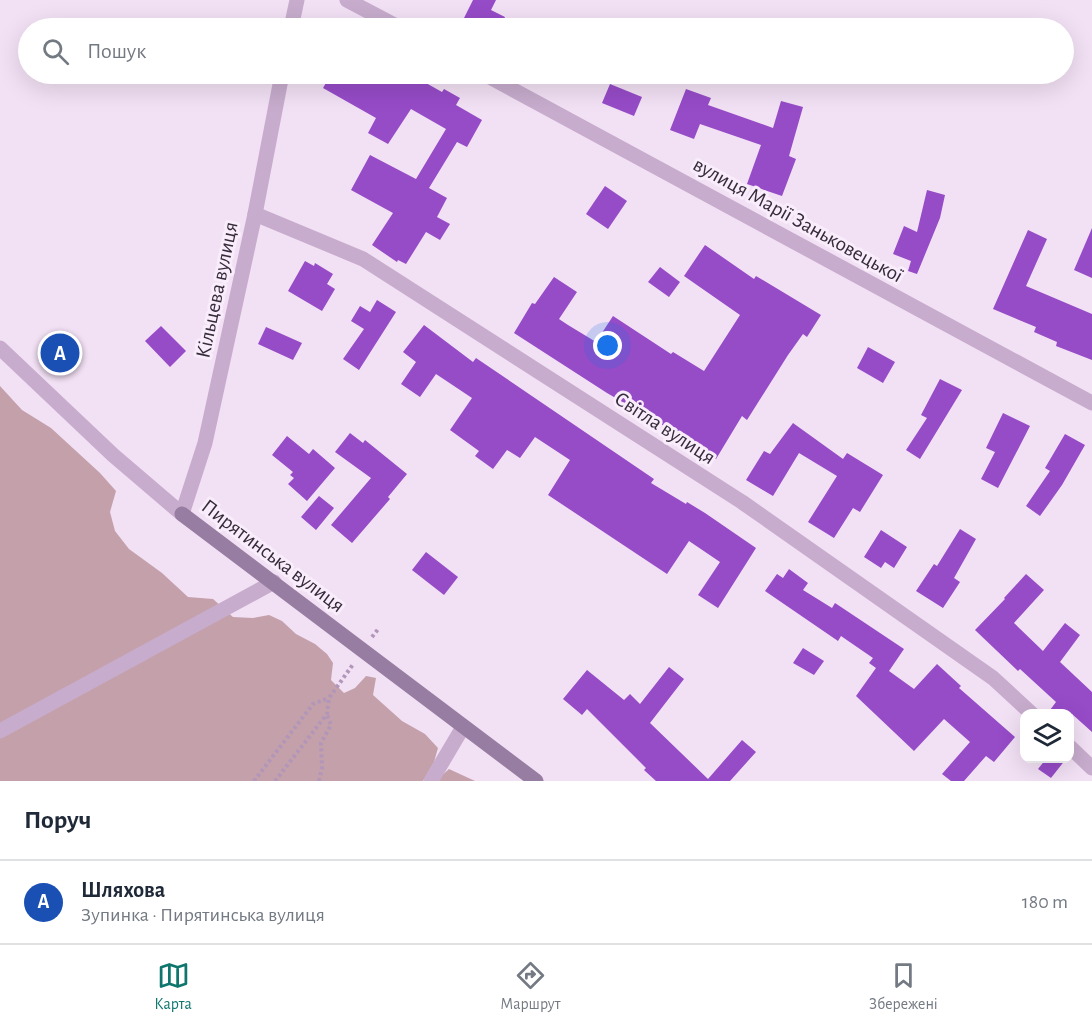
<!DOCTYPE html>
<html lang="uk">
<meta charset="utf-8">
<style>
:root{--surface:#fff;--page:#f2f2f3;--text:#1f2937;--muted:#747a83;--line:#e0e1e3;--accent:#0f766e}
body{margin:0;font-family:"Alegreya Sans",sans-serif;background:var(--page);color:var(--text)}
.controls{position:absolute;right:18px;bottom:18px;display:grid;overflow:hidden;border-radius:12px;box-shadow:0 6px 24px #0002}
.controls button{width:54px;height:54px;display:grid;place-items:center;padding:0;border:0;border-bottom:2px solid var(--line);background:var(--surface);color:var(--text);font:30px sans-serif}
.you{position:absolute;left:608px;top:346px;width:21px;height:21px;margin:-15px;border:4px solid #fff;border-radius:50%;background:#1a73e8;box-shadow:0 0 0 9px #1a73e833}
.badge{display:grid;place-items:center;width:39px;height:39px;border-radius:50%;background:var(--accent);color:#fff;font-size:20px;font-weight:700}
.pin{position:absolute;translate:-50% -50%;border:3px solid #fff;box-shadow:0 2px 6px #0006}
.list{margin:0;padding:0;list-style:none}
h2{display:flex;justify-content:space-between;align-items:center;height:78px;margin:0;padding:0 24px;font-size:26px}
h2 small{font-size:20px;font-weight:400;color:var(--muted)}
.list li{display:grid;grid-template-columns:39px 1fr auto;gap:18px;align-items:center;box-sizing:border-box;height:84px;padding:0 24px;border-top:2px solid var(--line)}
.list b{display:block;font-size:22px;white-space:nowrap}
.list p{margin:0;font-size:20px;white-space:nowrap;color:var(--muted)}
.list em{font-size:20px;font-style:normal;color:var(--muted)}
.icon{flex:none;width:33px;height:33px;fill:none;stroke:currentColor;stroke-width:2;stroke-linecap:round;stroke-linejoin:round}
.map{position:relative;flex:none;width:1092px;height:781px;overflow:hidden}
.search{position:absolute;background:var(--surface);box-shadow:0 6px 24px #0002;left:18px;right:18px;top:18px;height:66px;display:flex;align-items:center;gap:15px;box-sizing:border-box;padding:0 21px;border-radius:33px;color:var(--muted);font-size:22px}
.sheet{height:162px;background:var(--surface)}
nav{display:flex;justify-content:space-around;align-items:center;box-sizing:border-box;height:84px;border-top:2px solid var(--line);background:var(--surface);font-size:16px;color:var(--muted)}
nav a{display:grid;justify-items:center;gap:3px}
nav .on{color:var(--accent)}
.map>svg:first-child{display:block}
.green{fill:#c4a0aa}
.building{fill:#964bc7}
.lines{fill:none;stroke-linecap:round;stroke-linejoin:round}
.path{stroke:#b196b9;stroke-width:4;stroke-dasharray:3 3;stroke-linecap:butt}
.minor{stroke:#c7accd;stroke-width:15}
.tertiary{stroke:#c7accd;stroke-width:15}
.secondary{stroke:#977da1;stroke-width:15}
.labels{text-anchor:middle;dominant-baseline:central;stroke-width:6;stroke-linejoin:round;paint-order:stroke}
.street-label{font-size:21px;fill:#352b3a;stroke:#f9edfb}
</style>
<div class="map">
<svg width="1092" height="781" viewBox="0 0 1092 781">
<rect width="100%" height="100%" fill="#f2e0f4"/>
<!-- green -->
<g class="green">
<path d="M0 386 22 410 51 428 100 473 116 491 110 512 115 531 129 549 162 573 188 597 213 599 233 617 253 618 269 615 282 621 296 634 315 644 327 654 333 663 331 680 344 693 355 688 366 676 376 678 373 695 402 721 425 734 438 748 434 762 423 781H0Z"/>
<path d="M449 769 475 781H436Z"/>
</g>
<!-- building -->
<g class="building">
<path d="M473 0H496L491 10 505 17 500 28H476L462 22Z"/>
<path d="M331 74H410L442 92 444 89 460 98 456 105 482 120 467 147 457 142 429 188 447 198 437 217 450 224 440 240 426 232 406 264 398 260 397 262 372 245 393 213 351 190 370 155 416 179 446 129 411 109 388 144 368 133 376 118 323 88Z"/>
<path d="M610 84 642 97 634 116 602 103Z"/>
<path d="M686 89 711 98 708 105 773 128 781 101 803 107 789 156 796 159 782 196 747 184 761 145 700 124 694 139 670 130Z"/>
<path d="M605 186 627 201 608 229 586 214Z"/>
<path d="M927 190 945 195 940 218 917 274 908 271 911 261 893 254 904 226 917 232Z"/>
<path d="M1092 228V278L1074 270Z"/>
<path d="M1028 230 1047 239 1026 286 1092 314V360L1056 346 1057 342 1034 332 1036 327 993 309Z"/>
<path d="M705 245 754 279 756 276 821 315 807 337 803 334 788 355 747 420 742 416 716 459 689 443 690 441 607 393 514 333 532 303 535 304 554 277 577 292 559 319 568 325 596 342 613 316 671 354 673 352 704 371 740 315 684 276Z"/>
<path d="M305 261 314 266 315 263 333 274 327 284 335 289 322 311 288 291Z"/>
<path d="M660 267 680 282 669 297 648 282Z"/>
<path d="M377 300 396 312 359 370 343 359 364 329 351 321 360 306 370 312Z"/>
<path d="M424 325 473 362 476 358 654 479 651 483 686 504 687 502 705 513 756 548 718 608 698 595 720 562 689 541 667 574 548 495 570 460 535 437 520 458 507 450 493 469 475 456 479 451 450 430 472 398 436 374 420 397 401 384 416 362 403 352Z"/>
<path d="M161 326 186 351 170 367 145 341Z"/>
<path d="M266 327 302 343 293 360 258 344Z"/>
<path d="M868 347 895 362 883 383 857 368Z"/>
<path d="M940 379 962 390 920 459 906 450 927 418 921 415Z"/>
<path d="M1003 413 1030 426 998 488 981 479 995 452 986 448Z"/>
<path d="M793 423 843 459 847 453 883 475 860 512 853 508 834 538 808 522 837 476 799 453 773 496 746 480 764 451 770 454Z"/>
<path d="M350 433 363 443 365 440 407 474 388 497 390 499 352 543 331 525 371 478 335 452Z"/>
<path d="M1065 434 1085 445 1062 485 1040 516 1026 506 1050 471 1045 468Z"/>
<path d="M287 436 309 454 313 449 335 468 307 501 288 484 294 478 290 475 293 472 272 455Z"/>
<path d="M319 496 334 508 316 530 301 517Z"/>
<path d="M960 529 976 539 954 578 960 582 943 608 916 591 934 564 937 566Z"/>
<path d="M881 530 907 547 894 568 885 562 881 568 864 557Z"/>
<path d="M426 552 458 577 444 595 412 570Z"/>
<path d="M789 569 808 583 803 590 832 608 835 603 904 649 889 671 914 689 937 664 961 686 959 688 1015 737 994 762 986 756 964 781H951L942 774 970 742 944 719 914 751 856 696 876 668 869 663 873 658 841 636 838 641 765 591 777 574 783 578Z"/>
<path d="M1026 574 1044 590 1014 623 1043 651 1065 623 1080 635 1060 662 1092 692V732L1072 714H1047L1056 702 1020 669 1018 671 975 630 1005 599 1004 598Z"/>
<path d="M803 648 824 661 814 675 793 663Z"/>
<path d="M669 667 684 679 650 723 708 779 742 740 756 752 730 781H656L644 770 646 768 587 709 582 715 563 699 587 670 624 700 630 694 640 704Z"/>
<path d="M1046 759H1066L1051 778 1038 769Z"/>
</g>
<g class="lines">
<!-- path -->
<g class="path">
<path d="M372 637 379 628"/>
<path d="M254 781 313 704 329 698"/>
<path d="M275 781 327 714 329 698 354 663"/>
<path d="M319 781 322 768 321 743 331 725 327 715"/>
</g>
<!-- minor -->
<g class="minor">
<path d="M347 0 400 28"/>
<path d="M484 74 1092 403"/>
<path d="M255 214 363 259 742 502 993 678 1032 714"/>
<path d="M0 731 274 582"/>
<path d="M1070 747 1092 768"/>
<path d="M431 781 463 727"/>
</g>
<!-- tertiary -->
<g class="tertiary">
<path d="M291 28 297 0"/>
<path d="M0 348 113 455 182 514 205 443 255 214 282 74"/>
</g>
<!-- secondary -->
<path class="secondary" d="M182 514 536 781"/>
</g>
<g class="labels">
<!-- street labels -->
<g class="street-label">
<text transform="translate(798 220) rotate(29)">вулиця Марії Заньковецької</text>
<text transform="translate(217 290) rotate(-78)">Кільцева вулиця</text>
<text transform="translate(665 428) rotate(33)">Світла вулиця</text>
<text transform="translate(273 556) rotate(37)">Пирятинська вулиця</text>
</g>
</g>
</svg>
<div class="controls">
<button><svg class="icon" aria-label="layers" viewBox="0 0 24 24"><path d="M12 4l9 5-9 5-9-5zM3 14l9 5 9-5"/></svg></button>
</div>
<div class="you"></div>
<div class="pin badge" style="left:60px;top:353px;background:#1a4fb4">A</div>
<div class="search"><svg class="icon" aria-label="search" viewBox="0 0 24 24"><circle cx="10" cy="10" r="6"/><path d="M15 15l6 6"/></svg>Пошук</div>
</div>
<section class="sheet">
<h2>Поруч<small></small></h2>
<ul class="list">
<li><span class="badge" style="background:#1a4fb4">A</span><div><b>Шляхова</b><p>Зупинка · Пирятинська вулиця</p></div><em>180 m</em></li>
</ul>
</section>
<nav>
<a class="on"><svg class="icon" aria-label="map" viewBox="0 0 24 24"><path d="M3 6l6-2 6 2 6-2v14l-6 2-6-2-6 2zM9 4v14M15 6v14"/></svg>Карта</a>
<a><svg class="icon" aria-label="directions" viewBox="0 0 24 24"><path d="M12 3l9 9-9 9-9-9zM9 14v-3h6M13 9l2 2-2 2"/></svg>Маршрут</a>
<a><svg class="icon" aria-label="saved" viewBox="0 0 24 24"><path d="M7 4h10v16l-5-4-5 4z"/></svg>Збережені</a>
</nav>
